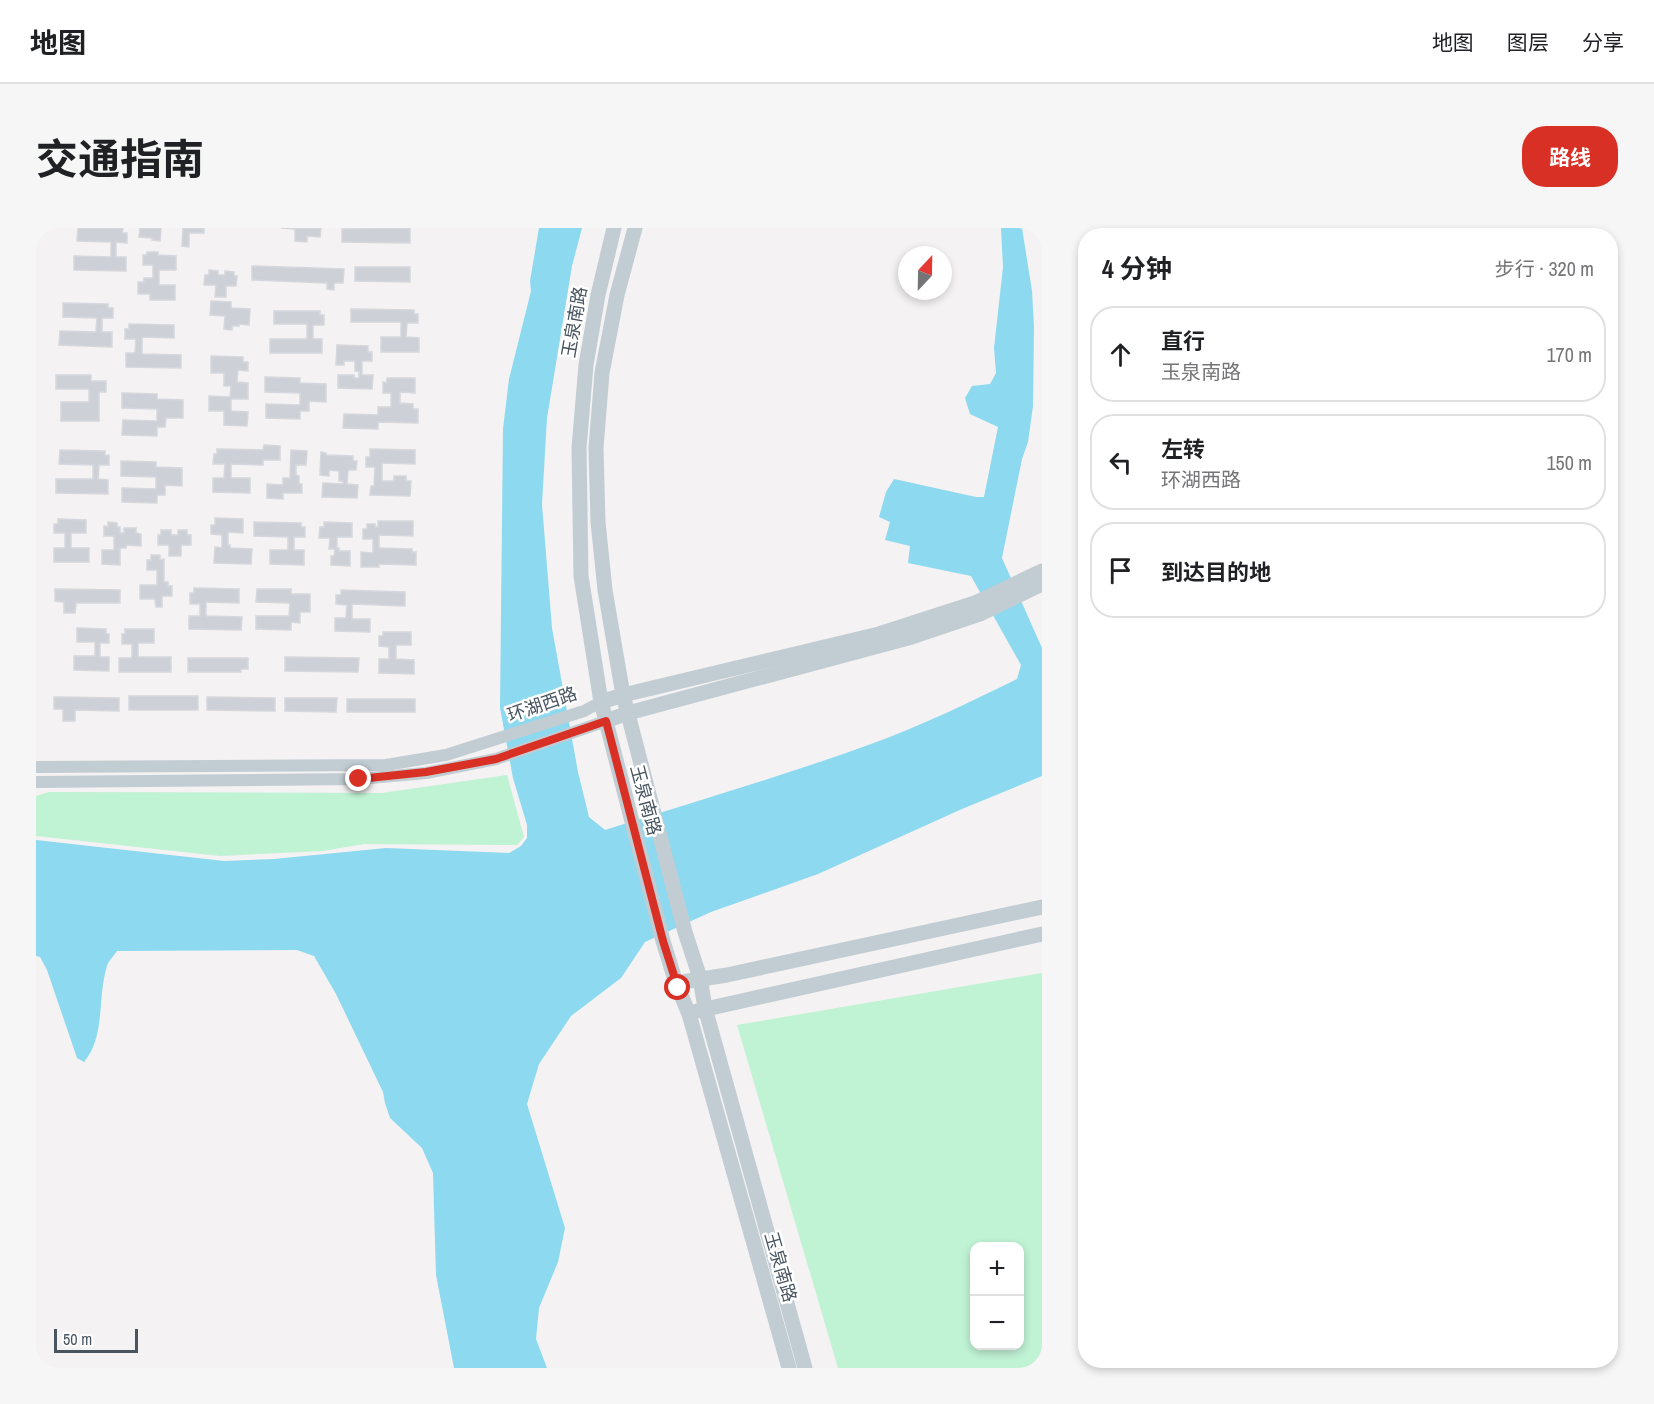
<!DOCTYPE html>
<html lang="zh">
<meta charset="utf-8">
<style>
:root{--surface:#fff;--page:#f6f6f6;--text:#202124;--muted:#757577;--line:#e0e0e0;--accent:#d93025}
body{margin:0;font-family:"Archivo Narrow","Noto Sans SC",sans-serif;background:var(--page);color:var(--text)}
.controls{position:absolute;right:18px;bottom:18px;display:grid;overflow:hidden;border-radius:12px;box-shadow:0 3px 9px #0003}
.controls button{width:54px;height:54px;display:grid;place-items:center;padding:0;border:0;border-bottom:2px solid var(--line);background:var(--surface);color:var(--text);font:30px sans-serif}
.compass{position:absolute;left:862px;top:18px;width:54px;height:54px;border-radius:50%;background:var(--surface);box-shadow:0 3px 9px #0003;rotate:22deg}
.scale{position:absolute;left:18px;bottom:15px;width:84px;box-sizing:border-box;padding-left:6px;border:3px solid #485460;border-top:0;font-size:16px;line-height:21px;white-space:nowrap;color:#485460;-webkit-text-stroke:4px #fff;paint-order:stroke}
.stop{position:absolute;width:18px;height:18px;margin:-14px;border:4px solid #d93025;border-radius:50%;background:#fff}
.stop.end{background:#d93025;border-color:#fff;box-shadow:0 2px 6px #0008}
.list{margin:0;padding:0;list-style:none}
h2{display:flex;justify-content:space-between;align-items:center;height:78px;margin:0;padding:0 24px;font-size:26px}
h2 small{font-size:20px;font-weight:400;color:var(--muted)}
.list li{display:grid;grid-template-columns:39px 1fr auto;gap:18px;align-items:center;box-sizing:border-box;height:96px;margin:0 12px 12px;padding:0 12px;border:2px solid var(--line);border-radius:24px}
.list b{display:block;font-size:22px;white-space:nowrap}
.list p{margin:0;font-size:20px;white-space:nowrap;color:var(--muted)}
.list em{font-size:20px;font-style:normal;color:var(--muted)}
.icon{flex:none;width:33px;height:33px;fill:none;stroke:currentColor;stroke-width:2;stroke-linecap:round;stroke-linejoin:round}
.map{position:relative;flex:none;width:1006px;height:1140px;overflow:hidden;border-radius:24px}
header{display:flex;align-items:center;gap:36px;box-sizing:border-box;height:84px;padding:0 30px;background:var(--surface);border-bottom:2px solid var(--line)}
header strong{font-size:28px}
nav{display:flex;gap:33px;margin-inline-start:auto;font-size:21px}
.intro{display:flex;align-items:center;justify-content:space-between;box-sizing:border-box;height:144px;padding:0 36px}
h1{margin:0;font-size:42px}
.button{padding:15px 27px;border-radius:24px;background:var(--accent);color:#fff;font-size:21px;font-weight:700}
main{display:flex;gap:36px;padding:0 36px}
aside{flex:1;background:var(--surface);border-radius:24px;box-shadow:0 3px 9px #0003}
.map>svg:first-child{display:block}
.green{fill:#c0f2d4;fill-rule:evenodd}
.water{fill:#8cd9f0}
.building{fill:#cdd0d6;stroke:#d5d7dd;stroke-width:1.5}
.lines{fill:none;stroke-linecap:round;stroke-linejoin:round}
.minor{stroke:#c2ccd3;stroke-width:12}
.tertiary{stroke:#c2ccd3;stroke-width:15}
.route{stroke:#d93025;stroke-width:8}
.labels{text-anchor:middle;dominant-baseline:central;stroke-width:5;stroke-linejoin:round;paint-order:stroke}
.street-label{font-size:18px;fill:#485460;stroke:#fff}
</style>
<header>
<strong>地图</strong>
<nav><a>地图</a><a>图层</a><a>分享</a></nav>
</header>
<div class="intro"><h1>交通指南</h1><a class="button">路线</a></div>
<main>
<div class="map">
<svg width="1006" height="1140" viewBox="0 0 1006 1140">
<rect width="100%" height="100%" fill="#f4f2f2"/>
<!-- green -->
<g class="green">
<path d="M471 547 488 609 481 617 328 616 287 623 184 628 0 608V568L13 564 346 565Z"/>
<path d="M1006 745V1140H802L701 797ZM939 1018H984V1118H939Z"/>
</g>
<!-- water -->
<path class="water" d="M503 0H546L536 38 511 190 506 276 516 400 542 544 553 589 569 602C658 574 747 548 835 516 885 498 934 474 981 451L985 437 935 348 872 335 874 318 849 312 854 294 843 289 850 264 858 251 940 269H948L962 199 934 186 929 170 936 158 954 156 960 145 958 120 967 39 965 0H986L996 63 998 98 997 178 992 214 986 231 966 330 1006 420V548L926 581 782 646 675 684 609 714 585 750 535 788 503 836 491 876 529 1000 522 1034 503 1080 500 1111 511 1140H418L400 1047 397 945 386 920 354 890 349 875 347 864 300 766 278 728 261 722 81 723C78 728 72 733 71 738 61 769 70 808 48 834L41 830 11 742 4 729 0 728V612L188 633 238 631 350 620 473 625 485 618 491 610V597L477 550 464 480 467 201 473 151 495 63 494 53Z"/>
<!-- building -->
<g class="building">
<path d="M42 0H87L86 5H91V15L80 14V29H90V43L38 42V28L75 29V14L41 13Z"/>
<path d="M104 0H125L124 13 116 12 117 10 103 9Z"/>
<path d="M147 0H168V5H153V19L146 18Z"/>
<path d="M245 0H285L284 9 271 8V14L259 13V1Z"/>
<path d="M367 0H374V15L306 14V1Z"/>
<path d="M111 24H122V27L140 28V42H123V57H139V72H114V66H102V54H108V50H117V37H107V27H111Z"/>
<path d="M216 38 308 41 307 55H298V62L291 61V55L216 52Z"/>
<path d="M319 39H374V54L319 53Z"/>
<path d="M173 42 182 43V47H189V43L198 44V48H201L200 58H190V69H179L180 57H168L169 47H173Z"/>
<path d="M175 73 195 74V80L214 81 213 97 203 96V98H196V102L188 101 189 88 174 87Z"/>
<path d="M27 75 72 76V80H77V90H66V104H76V119L23 117 24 103 60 104 61 90 27 89Z"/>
<path d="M315 81 378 82V86H382V95H371L370 109 383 110V124H345V109H365V94H315Z"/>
<path d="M238 83H284V87H288V97H277V111H286V125H234V111H271V96H238Z"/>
<path d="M93 96 138 97V110L106 109V126L145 127V140L90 139V125H99L100 111H89V101H93Z"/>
<path d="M301 117 332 118V124H336V133H326V147H337L336 161 302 160V147H318V150H323V143H319V133H308V137H300Z"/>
<path d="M175 128 207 129V134H212V143L202 142 201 154 212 155V171H195V183L212 184 211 198 188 197V183H173V168L194 169 195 158H188V145H175Z"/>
<path d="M20 147H55V153H70V164H63V193H25V174H53V161H20Z"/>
<path d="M229 149 264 150V155L290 156V174L273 173V183H264V191L230 190V176L264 177V165L229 164Z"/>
<path d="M351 150H379V165L364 164V175L377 176V181H382V195L342 194V201L307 200 308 186 342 187V179H355V165H347V154L351 155Z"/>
<path d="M86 165 121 166V171L147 172V190H130L129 199H121V208L86 207 87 192 121 193V181L86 180Z"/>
<path d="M228 217 244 218V232H227V237L195 236V250H214V265L177 264V250H188L189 236H177L178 226H181V221L227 222Z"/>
<path d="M334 221 379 222V236L346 235V253H358V248H370V253H375L374 268 334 267 335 258H338L339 239H330V229H334Z"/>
<path d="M24 222 69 223V228L73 227V237H63L62 251 72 252V266L20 265V251H57V237L23 236Z"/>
<path d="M255 222 271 223 270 237H260V247L263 248V256H266V265H247V271L231 270V256L247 257V250H254Z"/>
<path d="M285 224 290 225V227L317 228V233H321L320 242H312L311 256 322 257 321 270 286 269 287 255 307 256V253H303V243L293 242V248L284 247Z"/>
<path d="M85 233 120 234V239L146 240V258L129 257V267H121V275L86 274V260L120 261V249L85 248Z"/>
<path d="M179 290 207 291V305L192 304V317H194V320L216 321 215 336 178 335 179 319 186 320V307L175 306V297H179Z"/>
<path d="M22 291 50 292V305H35V320H53V334H18V320H29V305H18V296H22Z"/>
<path d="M342 293H377V308L343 307V320L376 321V324H380V337L343 336V339H325V324L337 325V311H327V301H331V296H339V299H342Z"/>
<path d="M72 294 81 295V299H84V305H88V300H100V305L105 306V318L90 317V320H84V337L66 336V322H78V308H68V298L72 299Z"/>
<path d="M218 294 265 295V299H269V309H258V322H268V337L234 336V322H252V309L218 308Z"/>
<path d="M288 294 316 295V309H301V320H303V323H314V338L295 337V328H298L299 321H293L294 310H283L284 299H288Z"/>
<path d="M125 302H135V307H142V302H151V307H155V317H145V328H133V317H122V307H125Z"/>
<path d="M115 327H124V332L128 331V354H132V358H136V368H126V379H120L119 371H104V357H121V342H111V332H115Z"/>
<path d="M158 360 203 361V375L170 374V388L206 389 205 402 153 401V388H164V376H154V365H158Z"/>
<path d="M19 361 84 362V375H40L39 385H28V374L19 373Z"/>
<path d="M221 361H255V366H274V384H264V395L255 394V402L220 401V388H253L254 375 220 374Z"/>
<path d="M305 362 369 364V378L316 376V391H334V404L299 403V390H310L311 377 300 376V367H305Z"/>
<path d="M41 400 70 401V406H73V415H64V429H73V443L38 442V428H59V414H41Z"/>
<path d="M89 401H118V415H102V429H135V444H83V430H96V416H86V406H89Z"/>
<path d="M347 404H375V417H360V431L378 432V446L343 445V431H353V419L343 418V408H347Z"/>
<path d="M249 429 323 430 322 444 249 443Z"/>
<path d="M152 430H212V441H205V444H152Z"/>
<rect x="93" y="468" width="69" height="14"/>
<path d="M18 469 83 470V483L39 482V493H27V481H18Z"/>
<path d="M171 469 239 470V483L171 482Z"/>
<path d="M249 470H301L300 484 249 483Z"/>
<rect x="311" y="471" width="68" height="13"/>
</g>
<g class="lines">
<!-- minor -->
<g class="minor">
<path d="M0 539 350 537 410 527 548 483 565 474"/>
<path d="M0 554 323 551 390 545 460 531 570 493"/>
</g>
<!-- tertiary -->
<g class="tertiary">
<path d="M578 0 562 67 550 137 543 220 545 348 565 474 627 713 640 755 653 786 753 1140"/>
<path d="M599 0 581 67 566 145 560 220 562 294 569 362 587 467 649 704 664 750 669 780 769 1140"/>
<path d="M565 474 587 467 843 406 939 375 1006 343"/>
<path d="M570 493 592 485 876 409 944 386 1006 356"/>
<path d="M640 755 691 747 1006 679"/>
<path d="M661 783 1006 706"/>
</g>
</g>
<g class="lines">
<!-- route -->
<path class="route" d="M323 551 390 544 460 531 570 493 627 713 642 760"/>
</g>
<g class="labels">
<!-- street labels -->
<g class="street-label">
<text transform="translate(538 94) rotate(-80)">玉泉南路</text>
<text transform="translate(506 476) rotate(-19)">环湖西路</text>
<text transform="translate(610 572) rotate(75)">玉泉南路</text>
<text transform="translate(745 1039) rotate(74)">玉泉南路</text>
</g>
</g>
</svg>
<div class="controls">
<button>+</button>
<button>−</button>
</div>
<svg class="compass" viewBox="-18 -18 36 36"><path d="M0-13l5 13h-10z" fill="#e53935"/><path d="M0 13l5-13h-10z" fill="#757577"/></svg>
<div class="scale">50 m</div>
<div class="stop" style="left:642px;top:760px"></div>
<div class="stop end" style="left:323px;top:551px"></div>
</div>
<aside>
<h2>4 分钟<small>步行 · 320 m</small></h2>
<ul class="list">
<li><svg class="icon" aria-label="ahead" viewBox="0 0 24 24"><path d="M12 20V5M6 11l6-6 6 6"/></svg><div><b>直行</b><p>玉泉南路</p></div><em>170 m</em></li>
<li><svg class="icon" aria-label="left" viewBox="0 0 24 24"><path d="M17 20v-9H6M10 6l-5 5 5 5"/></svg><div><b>左转</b><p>环湖西路</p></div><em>150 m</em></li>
<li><svg class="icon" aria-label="arrive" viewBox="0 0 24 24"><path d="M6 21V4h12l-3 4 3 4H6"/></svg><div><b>到达目的地</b></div></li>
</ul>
</aside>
</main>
